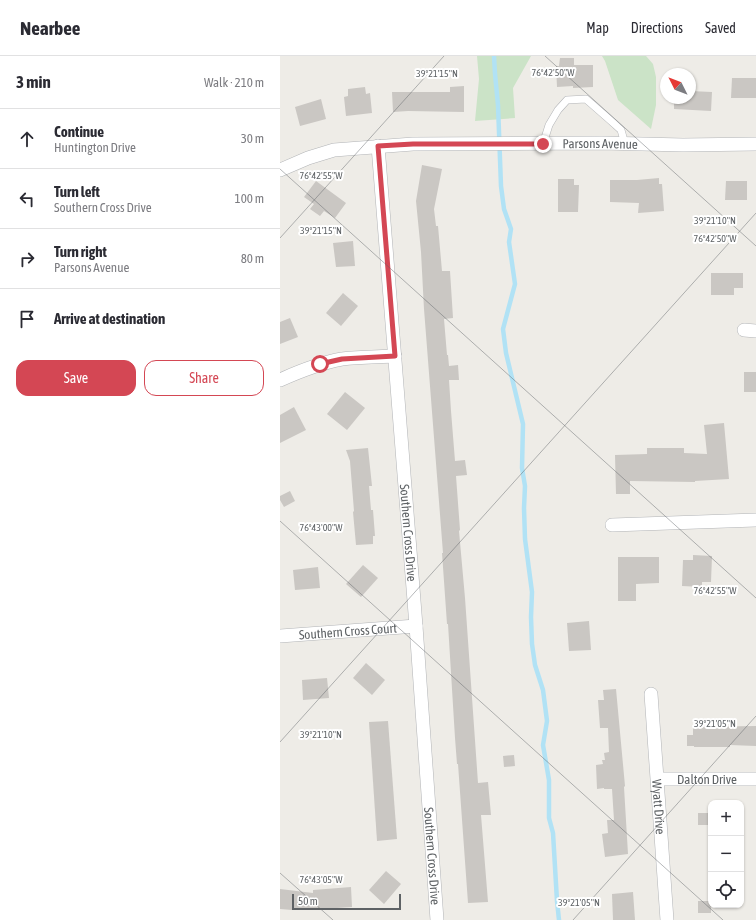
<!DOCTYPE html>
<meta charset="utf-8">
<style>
:root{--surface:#fff;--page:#f7f7f7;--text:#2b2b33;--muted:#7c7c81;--line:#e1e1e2;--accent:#d44754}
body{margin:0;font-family:"Asap Condensed",sans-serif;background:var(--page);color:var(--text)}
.controls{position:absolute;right:12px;bottom:12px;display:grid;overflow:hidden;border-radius:8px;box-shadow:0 1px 3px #0004}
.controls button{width:36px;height:36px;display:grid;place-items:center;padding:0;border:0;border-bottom:1px solid var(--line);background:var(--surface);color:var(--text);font:20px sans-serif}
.compass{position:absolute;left:380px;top:12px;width:36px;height:36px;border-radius:50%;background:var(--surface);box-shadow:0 1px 3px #0004;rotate:312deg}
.scale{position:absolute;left:12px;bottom:10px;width:109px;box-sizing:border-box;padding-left:4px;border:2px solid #5e6265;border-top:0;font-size:11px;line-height:14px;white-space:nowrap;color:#5e6265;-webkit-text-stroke:3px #fff;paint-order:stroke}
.stop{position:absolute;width:12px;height:12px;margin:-9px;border:3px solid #d44754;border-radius:50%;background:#fff}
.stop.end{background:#d44754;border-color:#fff;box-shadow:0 1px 4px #0008}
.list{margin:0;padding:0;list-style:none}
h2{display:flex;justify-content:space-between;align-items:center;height:52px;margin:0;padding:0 16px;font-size:17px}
h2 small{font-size:13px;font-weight:400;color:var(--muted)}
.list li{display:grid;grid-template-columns:26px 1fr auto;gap:12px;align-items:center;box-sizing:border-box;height:60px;padding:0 16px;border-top:1px solid var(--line)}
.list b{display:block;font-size:15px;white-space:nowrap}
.list p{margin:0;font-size:13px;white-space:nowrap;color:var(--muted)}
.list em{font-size:13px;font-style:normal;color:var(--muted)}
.actions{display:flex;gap:8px;padding:12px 16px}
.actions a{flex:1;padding:9px 0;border:1px solid var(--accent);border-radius:12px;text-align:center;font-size:14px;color:var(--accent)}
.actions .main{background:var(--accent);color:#fff}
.icon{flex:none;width:22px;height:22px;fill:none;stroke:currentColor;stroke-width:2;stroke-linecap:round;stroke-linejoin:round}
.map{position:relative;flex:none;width:476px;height:864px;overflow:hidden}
header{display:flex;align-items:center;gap:24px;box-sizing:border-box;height:56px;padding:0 20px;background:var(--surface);border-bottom:1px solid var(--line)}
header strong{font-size:19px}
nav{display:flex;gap:22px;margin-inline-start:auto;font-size:14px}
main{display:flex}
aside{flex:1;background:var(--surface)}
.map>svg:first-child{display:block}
.green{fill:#cbe3c7}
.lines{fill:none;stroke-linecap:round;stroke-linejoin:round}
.stream{stroke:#b1e2f5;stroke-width:4.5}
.building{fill:#cac7c3}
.lane-casing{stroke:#b2b4b7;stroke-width:8}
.street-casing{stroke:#b2b4b7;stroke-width:14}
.lane{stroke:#fff;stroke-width:7}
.street{stroke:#fff;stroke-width:13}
.route{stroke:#d44754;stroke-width:5}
.ticks{fill:none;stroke:#5e6265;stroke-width:1;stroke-opacity:0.45}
.labels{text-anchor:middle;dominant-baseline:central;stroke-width:4;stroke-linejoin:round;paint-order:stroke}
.street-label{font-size:13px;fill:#5e6265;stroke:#fff}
.ticks-label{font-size:10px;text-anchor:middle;fill:#5e6265;stroke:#fff;stroke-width:4;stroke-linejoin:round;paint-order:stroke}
</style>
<header>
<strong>Nearbee</strong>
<nav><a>Map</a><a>Directions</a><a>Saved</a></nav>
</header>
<main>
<aside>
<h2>3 min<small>Walk · 210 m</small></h2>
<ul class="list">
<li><svg class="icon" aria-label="ahead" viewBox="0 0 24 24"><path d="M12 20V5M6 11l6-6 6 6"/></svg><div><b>Continue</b><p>Huntington Drive</p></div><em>30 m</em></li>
<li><svg class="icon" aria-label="left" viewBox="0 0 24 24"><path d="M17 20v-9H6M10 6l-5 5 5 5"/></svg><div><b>Turn left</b><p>Southern Cross Drive</p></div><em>100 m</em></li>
<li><svg class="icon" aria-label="right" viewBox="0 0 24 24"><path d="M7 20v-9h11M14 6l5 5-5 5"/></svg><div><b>Turn right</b><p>Parsons Avenue</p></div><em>80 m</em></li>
<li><svg class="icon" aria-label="arrive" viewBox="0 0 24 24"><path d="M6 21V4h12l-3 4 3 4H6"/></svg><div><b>Arrive at destination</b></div></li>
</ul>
<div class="actions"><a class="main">Save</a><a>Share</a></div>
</aside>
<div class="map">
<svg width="476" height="864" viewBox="0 0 476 864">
<rect width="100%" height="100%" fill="#eeece7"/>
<!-- green -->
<g class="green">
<path d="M197 0H251L233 32 235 62 195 65 199 23Z"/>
<path d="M322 0H366L373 8 376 21V49L371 73 338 44 325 5Z"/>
</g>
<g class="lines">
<!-- stream -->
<path class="stream" d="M214 0 215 18 218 49 221 130 224 153 231 173 229 186 235 228 223 273 226 297 243 368 242 412 245 430 244 452 245 483 252 536 251 561 252 588 255 609 263 634 267 665 263 689 269 724V762L273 777 277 845 279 864"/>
</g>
<!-- building -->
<g class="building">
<path d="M280 2H294V9H313V31L293 32V30L277 31 276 10H279Z"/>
<path d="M452 22H476V42H451Z"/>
<path d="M184 30V56L128 55 113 56 112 36H170V31Z"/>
<path d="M85 31 86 38 90 37 92 57 66 60 64 41 68 40V33Z"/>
<path d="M410 35 432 36 431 55 394 53V42H410Z"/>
<path d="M41 43 46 63 20 70 15 51Z"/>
<path d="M142 109 162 113 154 153 156 170H158L162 215H170L173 262 164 263 167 299H168L169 310 178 309 179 324H169L171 355 175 405 185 404 187 419 176 420 180 474 179 475 185 542 198 727 208 726 211 759H201L208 846 188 847 178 708H177L175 682 168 568H167L162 497H163L144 253 141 196 136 145Z"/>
<path d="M379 122V128H382L384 155 358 157 359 147 330 146V124H357Z"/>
<path d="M278 123H294V129H299L298 156H278Z"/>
<path d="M36 125 66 147 55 162 44 155 40 160 30 153 34 148 24 141Z"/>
<path d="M446 125H467V144H445Z"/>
<path d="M73 185 75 210 56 211 53 187Z"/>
<path d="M431 217H463V232H454V239H431Z"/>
<path d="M63 237 78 250 61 270 46 257Z"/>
<path d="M10 262 18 281 0 288V266Z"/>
<rect x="464" y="316" width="12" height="20"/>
<path d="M65 336 85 352 67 374 47 358Z"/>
<path d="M14 351 26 374 0 387V359Z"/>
<path d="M444 367 449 423 415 425V426L350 425V438H336L335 399 367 398V392H404V397L427 398 424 369Z"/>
<path d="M88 392 92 430H89L91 454H93L95 480H93V488L76 489 73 456 74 455 70 405 66 394Z"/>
<path d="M10 435 15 445 4 451 0 444V440Z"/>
<path d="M413 499 432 500 431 526H422V531L402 530 403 504H413Z"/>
<path d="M338 501H379V527L356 528V545H338Z"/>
<path d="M83 509 98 522 81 541 66 528Z"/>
<path d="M38 511 40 532 15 534 13 514Z"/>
<path d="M309 565 311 594 289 595 287 567Z"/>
<path d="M86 607 105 624 92 639 73 622Z"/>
<path d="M47 622 49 642 23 644 22 624Z"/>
<path d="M336 633 345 730 344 731 348 798 325 801 322 778 328 777 327 764H334L332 733H324V732L317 733 316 709 323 708 322 704H325L324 697 329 696 328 672H320L318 644H324L323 634Z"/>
<path d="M108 665 117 783 97 785 89 666Z"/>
<path d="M476 670V690L450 689V691H414V690H407V679H413V671Z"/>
<path d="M234 699 235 710 224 711 223 700Z"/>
<rect x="418" y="757" width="13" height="12"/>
<path d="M106 815 121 828 104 848 89 834Z"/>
<path d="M71 831 72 851 27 854 13 853 12 854 0 853V833L33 837V834Z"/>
<path d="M353 836 355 864H333L332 838Z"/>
<rect x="418" y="845" width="13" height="12"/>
</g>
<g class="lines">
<defs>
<path id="lane" d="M263 88 269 69 278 54 287 44 306 43 330 64 341 74 345 88"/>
<g id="street">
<path id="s1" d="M98 90 136 570 157 864"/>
<path id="s2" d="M0 114 28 102 54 94 133 88 322 87 403 89 476 88"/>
<path d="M464 274 476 275"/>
<path d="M0 324C20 315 40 307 62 303 79 301 97 301 115 300"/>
<path d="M332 469 476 464"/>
<path id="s3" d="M0 580 136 570"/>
<path id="s4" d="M371 638 387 864"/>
<path id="s5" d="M378 723H476"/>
</g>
</defs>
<!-- lane casing -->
<use href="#lane" class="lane-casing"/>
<!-- street casing -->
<use href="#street" class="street-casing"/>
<!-- lane -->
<use href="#lane" class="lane"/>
<!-- street -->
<use href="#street" class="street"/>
</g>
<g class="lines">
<!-- route -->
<path class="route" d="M40 308 62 303 115 300 98 90 133 88H263"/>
</g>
<!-- ticks -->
<path class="ticks" d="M265 0 476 190M0 113 476 542M0 182 164 0M0 465 443 864M0 686 476 157M0 817 53 864M293 864 476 660"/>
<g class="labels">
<!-- street labels -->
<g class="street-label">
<text stroke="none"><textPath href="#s2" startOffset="324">Parsons Avenue</textPath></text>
<text stroke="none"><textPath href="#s1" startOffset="388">Southern Cross Drive</textPath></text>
<text stroke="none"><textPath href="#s3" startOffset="68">Southern Cross Court</textPath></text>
<text stroke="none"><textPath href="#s5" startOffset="49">Dalton Drive</textPath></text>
<text stroke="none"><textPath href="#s4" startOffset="113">Wyatt Drive</textPath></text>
<text stroke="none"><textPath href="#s1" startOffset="712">Southern Cross Drive</textPath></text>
</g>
</g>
<g class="ticks-label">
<text x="273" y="20">76°42'50"W</text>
<text x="157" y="21">39°21'15"N</text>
<text x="41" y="123">76°42'55"W</text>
<text x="435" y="168">39°21'10"N</text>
<text x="41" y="178">39°21'15"N</text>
<text x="435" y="186">76°42'50"W</text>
<text x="41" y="475">76°43'00"W</text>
<text x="435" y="538">76°42'55"W</text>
<text x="435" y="671">39°21'05"N</text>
<text x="41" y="682">39°21'10"N</text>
<text x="41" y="827">76°43'05"W</text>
<text x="299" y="850">39°21'05"N</text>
</g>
</svg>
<div class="controls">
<button>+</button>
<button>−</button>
<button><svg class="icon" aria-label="locate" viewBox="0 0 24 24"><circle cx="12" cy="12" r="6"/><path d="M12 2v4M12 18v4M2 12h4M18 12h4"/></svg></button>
</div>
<svg class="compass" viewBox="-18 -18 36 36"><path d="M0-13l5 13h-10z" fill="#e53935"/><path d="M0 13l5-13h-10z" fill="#7c7c81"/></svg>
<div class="scale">50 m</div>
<div class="stop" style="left:40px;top:308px"></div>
<div class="stop end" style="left:263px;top:88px"></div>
</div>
</main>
